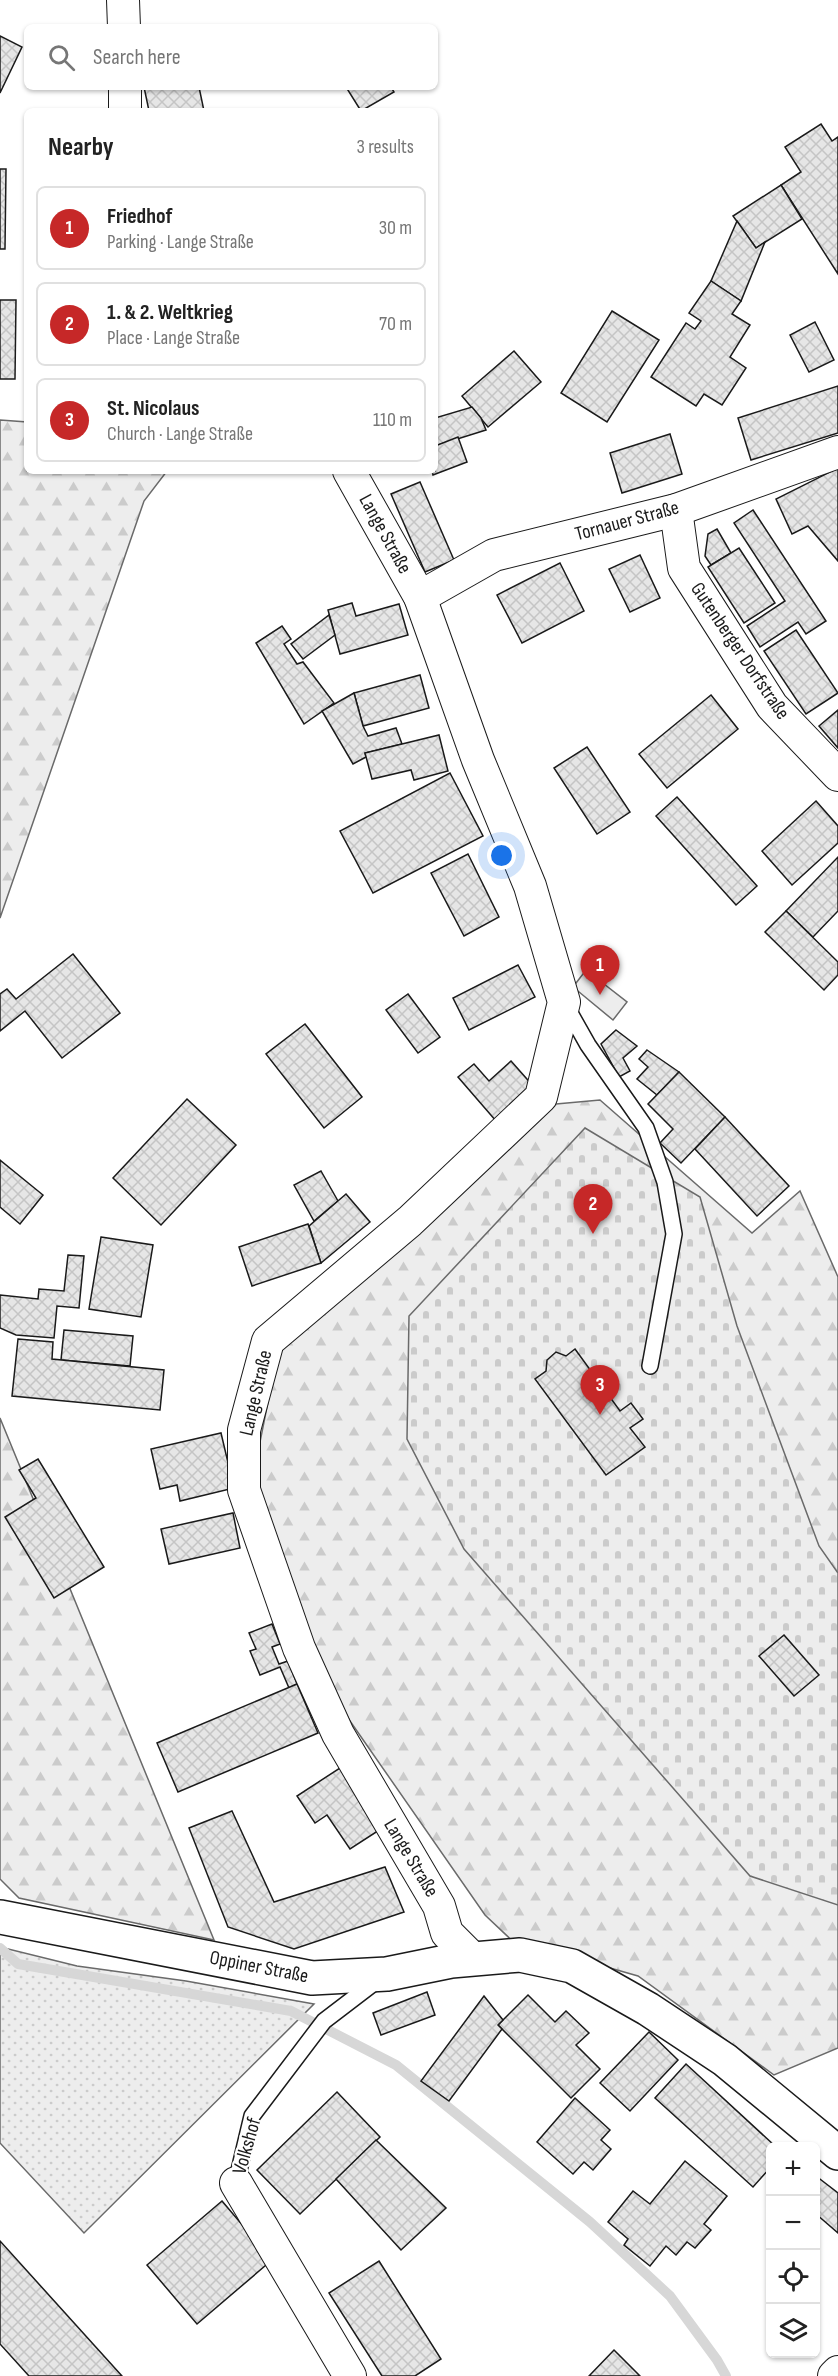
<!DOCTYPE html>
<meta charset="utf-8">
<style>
:root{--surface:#fff;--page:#f6f6f6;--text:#222;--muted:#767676;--line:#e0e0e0;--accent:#c62828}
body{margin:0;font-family:"Sofia Sans Condensed",sans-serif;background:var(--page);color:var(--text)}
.controls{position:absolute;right:18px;bottom:18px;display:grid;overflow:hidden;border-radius:9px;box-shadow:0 2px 4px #0004}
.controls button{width:54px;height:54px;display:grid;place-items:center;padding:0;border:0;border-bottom:2px solid var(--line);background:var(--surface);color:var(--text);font:30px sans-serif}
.you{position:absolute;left:502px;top:856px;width:21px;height:21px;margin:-15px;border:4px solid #fff;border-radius:50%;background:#1a73e8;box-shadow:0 0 0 9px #1a73e833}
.badge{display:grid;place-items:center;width:39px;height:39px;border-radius:50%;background:var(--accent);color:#fff;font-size:20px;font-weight:700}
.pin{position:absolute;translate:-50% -50px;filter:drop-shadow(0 2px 3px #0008)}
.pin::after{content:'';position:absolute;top:32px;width:21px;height:18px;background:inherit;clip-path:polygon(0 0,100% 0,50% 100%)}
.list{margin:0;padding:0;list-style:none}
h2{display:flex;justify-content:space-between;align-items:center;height:78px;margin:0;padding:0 24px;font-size:26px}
h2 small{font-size:20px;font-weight:400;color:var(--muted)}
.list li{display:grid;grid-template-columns:39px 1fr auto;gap:18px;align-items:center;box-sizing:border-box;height:84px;margin:0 12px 12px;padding:0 12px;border:2px solid var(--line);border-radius:9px}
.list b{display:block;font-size:22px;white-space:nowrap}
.list p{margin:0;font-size:20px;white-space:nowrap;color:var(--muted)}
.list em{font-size:20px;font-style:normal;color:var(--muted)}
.icon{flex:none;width:33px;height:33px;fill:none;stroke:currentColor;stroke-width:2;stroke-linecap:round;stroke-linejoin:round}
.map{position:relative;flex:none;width:838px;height:2376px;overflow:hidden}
.search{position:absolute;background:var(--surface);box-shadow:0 2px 4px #0004;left:24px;top:24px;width:414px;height:66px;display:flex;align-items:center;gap:15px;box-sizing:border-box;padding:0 21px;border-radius:9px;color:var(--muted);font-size:22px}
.panel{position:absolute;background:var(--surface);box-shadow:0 2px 4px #0004;left:24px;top:108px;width:414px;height:366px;border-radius:9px}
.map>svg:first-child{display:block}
.forest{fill:url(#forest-firs);stroke:#6a6a6a;stroke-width:1.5}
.cemetery{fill:url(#cemetery-stones);stroke:#6a6a6a;stroke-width:1.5}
.park{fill:url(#park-dots);stroke:#6a6a6a;stroke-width:1.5}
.pitch{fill:#ededed;stroke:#6a6a6a;stroke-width:1.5}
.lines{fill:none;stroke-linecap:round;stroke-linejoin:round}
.stream{stroke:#d7d7d7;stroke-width:10}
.building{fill:url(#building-cross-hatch);stroke:#1a1a1a;stroke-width:1.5}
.service-casing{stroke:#1a1a1a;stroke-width:18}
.minor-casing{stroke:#1a1a1a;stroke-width:34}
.tertiary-casing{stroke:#1a1a1a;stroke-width:36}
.service{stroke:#fff;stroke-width:15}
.minor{stroke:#fff;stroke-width:32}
.tertiary{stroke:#fff;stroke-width:33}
.labels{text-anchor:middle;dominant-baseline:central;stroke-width:4.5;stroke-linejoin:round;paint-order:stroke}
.street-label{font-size:20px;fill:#1a1a1a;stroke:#fff}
</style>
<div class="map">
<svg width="838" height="2376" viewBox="0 0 838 2376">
<defs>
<pattern id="forest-firs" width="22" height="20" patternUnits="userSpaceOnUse" patternTransform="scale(1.5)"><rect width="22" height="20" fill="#ededed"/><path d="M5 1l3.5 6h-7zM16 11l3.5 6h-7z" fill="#cbcbcb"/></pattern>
<pattern id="cemetery-stones" width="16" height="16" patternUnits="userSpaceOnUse" patternTransform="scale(1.5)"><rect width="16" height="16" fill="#ededed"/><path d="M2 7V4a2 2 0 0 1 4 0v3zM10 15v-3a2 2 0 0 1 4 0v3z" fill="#cbcbcb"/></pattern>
<pattern id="park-dots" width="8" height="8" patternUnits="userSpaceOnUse" patternTransform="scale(1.5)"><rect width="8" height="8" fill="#ededed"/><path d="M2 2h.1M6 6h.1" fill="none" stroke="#cbcbcb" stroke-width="1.8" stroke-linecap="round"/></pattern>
<pattern id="building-cross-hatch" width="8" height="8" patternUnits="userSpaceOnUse" patternTransform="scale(1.5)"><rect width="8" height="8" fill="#e6e6e6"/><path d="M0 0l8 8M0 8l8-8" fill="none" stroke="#c5c5c5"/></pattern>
</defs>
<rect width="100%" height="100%" fill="#fff"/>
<!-- forest -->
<g class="forest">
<path d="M0 420 27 422V471H167L144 501 0 918Z"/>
<path d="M600 1100 752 1233 800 1191 838 1277V2048L774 2075 638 1976 575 1958 521 1949 485 1915 350 1721 305 1640 250 1492 278 1352 545 1105Z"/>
<path d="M0 1418 214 1940 19 1898 0 1879Z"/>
</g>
<!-- cemetery -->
<path class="cemetery" d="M585 1128 700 1197 737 1326 819 1546 838 1573V1905L750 1876 464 1549 407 1439 409 1316Z"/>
<!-- park -->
<path class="park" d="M0 1947 77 1966 186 1981 314 2004 84 2233 0 2143Z"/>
<!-- pitch -->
<path class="pitch" d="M586 970 627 1002 613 1020 573 987Z"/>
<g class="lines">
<!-- stream -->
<path class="stream" d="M0 1948 18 1964 291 2011 396 2065 590 2222 670 2296 717 2360 726 2376"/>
</g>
<!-- building -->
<g class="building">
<path d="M0 36 22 47 0 93Z"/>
<path d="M144 87H199L204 111H149Z"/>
<path d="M346 87H391L394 92 361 111Z"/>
<path d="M821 124 832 141 838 137V274L781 185 801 172 785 147Z"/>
<path d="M0 169H6L5 249H0Z"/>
<path d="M781 185 802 219 756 248 733 216Z"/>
<path d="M737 221 756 248 765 242 741 301 711 281Z"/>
<path d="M711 281 741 301 732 314 750 325 730 357 746 368 722 405 704 394 696 406 651 377 686 323 695 329 701 321 689 313Z"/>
<path d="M0 300H16L15 379H0Z"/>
<path d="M612 311 659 340 607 422 561 393Z"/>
<path d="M815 322 834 360 809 372 790 335Z"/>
<path d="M514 351 541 382 488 427 462 396Z"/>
<path d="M838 386V433L751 460 738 418Z"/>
<path d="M472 407 481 418 486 430 435 446V418Z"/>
<path d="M670 434 682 474 622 493 610 453Z"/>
<path d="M458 437 467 462 433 475 432 471H435V446Z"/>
<path d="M838 468V561L808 526 792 534 776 499Z"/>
<path d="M420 482 454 560 425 572 391 494Z"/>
<path d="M753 510 826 621 806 634 798 622 760 647 747 626 785 601 734 523Z"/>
<path d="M717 529 731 553 711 565 705 556 708 534Z"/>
<path d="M739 548 775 603 744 623 708 567Z"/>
<path d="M640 555 660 598 630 612 609 569Z"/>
<path d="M560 563 584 611 522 643 497 595Z"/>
<path d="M352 603 356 616 399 604 408 635 340 654 328 610Z"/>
<path d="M329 615 335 635 303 659 291 644Z"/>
<path d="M282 626 291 639 284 644 297 664 303 662 334 703 304 724 256 643Z"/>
<path d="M796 630 838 693 806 714 764 651Z"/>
<path d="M420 675 429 708 363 726 354 693Z"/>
<path d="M354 693 363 726 368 736 396 728 402 744 365 753 366 757 353 764 322 711Z"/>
<path d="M711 695 738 729 667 788 639 754Z"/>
<path d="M838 710V748L819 726Z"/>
<path d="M439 735 448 771 414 780 411 770 372 779 365 753Z"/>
<path d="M587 747 630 812 597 834 554 768Z"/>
<path d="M450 773 483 836 373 893 340 831Z"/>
<path d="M677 797 757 886 736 905 656 816Z"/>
<path d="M816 801 838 826V843L792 885 762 851Z"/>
<path d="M468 854 499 917 464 936 431 873Z"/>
<path d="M838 857V911L813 937 786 911Z"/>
<path d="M786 911 838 962V975L824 990 765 932Z"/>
<path d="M73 954 120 1013 62 1058 25 1011 0 1031V994L7 989 16 999Z"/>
<path d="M518 965 535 997 469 1030 453 998Z"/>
<path d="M408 994 440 1037 418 1053 386 1010Z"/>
<path d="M305 1024 362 1097 324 1128 266 1054Z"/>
<path d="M616 1030 637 1046 623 1058 630 1071 619 1077 601 1044Z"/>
<path d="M647 1050 679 1072 657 1095 637 1079 648 1067 639 1059Z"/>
<path d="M511 1061 534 1087 496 1121 458 1077 474 1064 489 1081Z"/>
<path d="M679 1072 725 1117 681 1163 660 1143 673 1129 648 1104Z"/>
<path d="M187 1099 236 1145 161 1225 113 1178Z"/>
<path d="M725 1117 789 1186 757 1216 695 1149Z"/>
<path d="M0 1160 43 1195 20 1224 0 1207Z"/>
<path d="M321 1171 338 1201 314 1221 294 1185Z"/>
<path d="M346 1194 370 1222 321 1263 309 1226Z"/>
<path d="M308 1224 321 1263 252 1286 239 1247Z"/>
<path d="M101 1237 153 1245 141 1317 89 1309Z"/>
<path d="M68 1255 84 1256 79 1308 57 1306 54 1338 16 1335 0 1328V1295L38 1299 39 1289 64 1291Z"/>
<path d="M64 1330 133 1336 130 1366 61 1360Z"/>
<path d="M18 1339 53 1342 52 1359 164 1370 160 1410 12 1396Z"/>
<path d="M575 1349 620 1411 631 1403 643 1419 630 1428 645 1447 606 1475 535 1379 546 1371 547 1360 556 1352 566 1356Z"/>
<path d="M221 1433 234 1488 180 1501 177 1485 160 1489 151 1449Z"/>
<path d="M38 1459 104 1567 54 1598 5 1517 36 1498 19 1470Z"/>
<path d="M233 1513 240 1548 169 1564 161 1529Z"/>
<path d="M272 1624 280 1644 272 1647 279 1664 288 1661 297 1684 289 1688 280 1667 260 1675 250 1651 256 1649 249 1633Z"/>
<path d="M784 1635 819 1675 794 1696 759 1656Z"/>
<path d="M297 1684 318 1733 178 1792 157 1743Z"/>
<path d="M343 1766 384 1827 350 1849 327 1815 315 1823 297 1796Z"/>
<path d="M232 1811 274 1902 385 1867 404 1912 294 1949 228 1927 189 1828Z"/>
<path d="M427 1992 435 2015 381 2035 373 2013Z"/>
<path d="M528 1995 555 2022 566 2011 589 2033 576 2045 600 2069 571 2098 498 2025Z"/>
<path d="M484 1996 503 2020 498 2025 502 2029 449 2101 421 2081Z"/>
<path d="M649 2032 678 2060 630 2111 600 2083Z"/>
<path d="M686 2064 775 2146H770V2168L753 2187 655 2098Z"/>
<path d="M337 2092 380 2137 300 2214 257 2170Z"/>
<path d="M575 2098 610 2130 601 2140 611 2149 593 2170 584 2162 573 2174 537 2142Z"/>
<path d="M376 2140 446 2208 401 2250 336 2179Z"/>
<path d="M685 2161 727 2196 704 2224 711 2230 695 2248 687 2242 676 2255 666 2246 650 2266 624 2245 628 2239 608 2222 633 2191 650 2204Z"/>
<path d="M816 2176 838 2193V2233L816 2214Z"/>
<path d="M222 2201 272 2260 197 2324 147 2265Z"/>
<path d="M0 2241 122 2376H29L0 2344Z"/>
<path d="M379 2261 441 2359 415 2376H382L329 2293Z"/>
<path d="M614 2350 640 2376H589Z"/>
</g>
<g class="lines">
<defs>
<g id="service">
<path d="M566 1006 588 1045 646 1128 665 1182 674 1234 650 1366"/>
<path d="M236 2183 252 2116 324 2021 379 1979"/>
</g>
<g id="minor">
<path d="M123 0 124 27"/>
<path d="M125 87V111"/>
<path d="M349 471 420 597 478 760 530 886 564 1002 541 1097 410 1221 268 1341 244 1430V1490L299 1648 338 1734 439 1906 447 1933 473 1959"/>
<path d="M676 510 684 568 772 706 838 775"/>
<path d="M420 597 494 555 676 510 838 452"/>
<path d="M236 2183 350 2376"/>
<path d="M834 2376 838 2372"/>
</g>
<path id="tertiary" d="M0 1917 312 1978 387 1974 451 1961 520 1955 572 1966 648 2009 725 2060 838 2153"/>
</defs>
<!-- service casing -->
<use href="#service" class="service-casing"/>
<!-- minor casing -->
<use href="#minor" class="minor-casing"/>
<!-- tertiary casing -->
<use href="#tertiary" class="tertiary-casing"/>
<!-- service -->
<use href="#service" class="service"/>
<!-- minor -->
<use href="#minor" class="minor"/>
<!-- tertiary -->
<use href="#tertiary" class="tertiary"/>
</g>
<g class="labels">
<!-- street labels -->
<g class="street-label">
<text transform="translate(627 521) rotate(-15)">Tornauer Straße</text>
<text transform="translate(385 534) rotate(61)">Lange Straße</text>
<text transform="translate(740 651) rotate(56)">Gutenberger Dorfstraße</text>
<text transform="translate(256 1393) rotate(-77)">Lange Straße</text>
<text transform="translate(411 1858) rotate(59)">Lange Straße</text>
<text transform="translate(259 1967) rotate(11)">Oppiner Straße</text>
<text transform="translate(247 2146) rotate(-74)">Volkshof</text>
</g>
</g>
</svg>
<div class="controls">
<button>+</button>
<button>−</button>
<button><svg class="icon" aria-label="locate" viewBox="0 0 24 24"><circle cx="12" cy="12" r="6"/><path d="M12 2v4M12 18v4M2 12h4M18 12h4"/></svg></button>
<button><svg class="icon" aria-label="layers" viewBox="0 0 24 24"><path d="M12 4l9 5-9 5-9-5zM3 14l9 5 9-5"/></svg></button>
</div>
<div class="you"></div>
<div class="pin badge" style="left:600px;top:995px">1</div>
<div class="pin badge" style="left:593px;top:1234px">2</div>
<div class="pin badge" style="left:600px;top:1415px">3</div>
<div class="search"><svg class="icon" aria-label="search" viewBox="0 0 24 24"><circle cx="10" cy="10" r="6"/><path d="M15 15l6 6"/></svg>Search here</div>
<section class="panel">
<h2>Nearby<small>3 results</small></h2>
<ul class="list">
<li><span class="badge">1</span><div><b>Friedhof</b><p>Parking · Lange Straße</p></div><em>30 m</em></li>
<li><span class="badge">2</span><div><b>1. &amp; 2. Weltkrieg</b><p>Place · Lange Straße</p></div><em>70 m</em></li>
<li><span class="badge">3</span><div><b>St. Nicolaus</b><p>Church · Lange Straße</p></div><em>110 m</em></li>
</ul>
</section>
</div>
